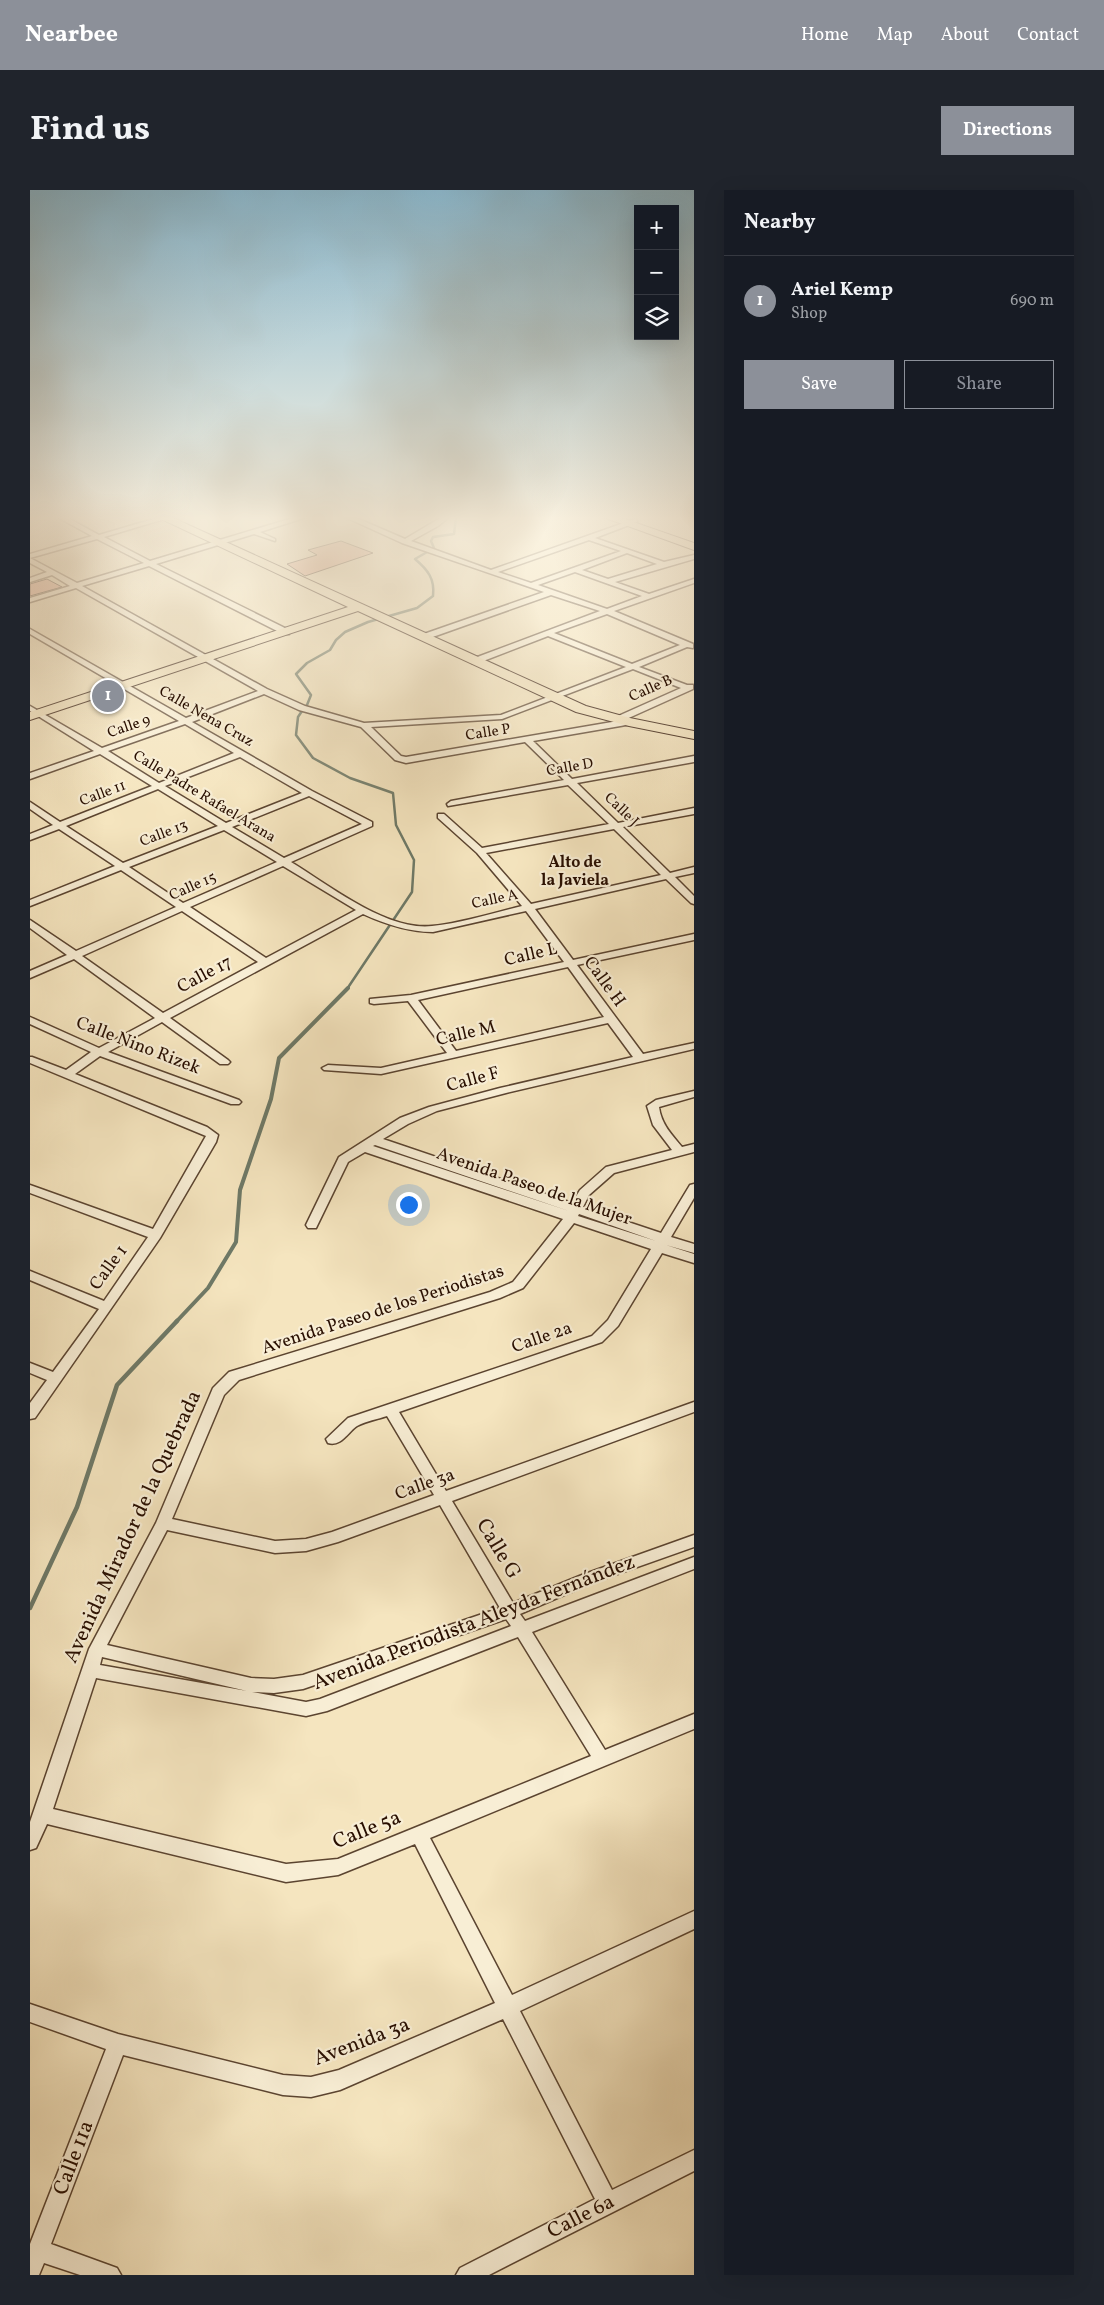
<!DOCTYPE html>
<meta charset="utf-8">
<style>
:root{--surface:#171b24;--page:#20242c;--text:#f1f3f6;--muted:#9ea1a6;--line:#363941;--accent:#8c9099}
body{margin:0;font-family:Vollkorn,serif;background:var(--page);color:var(--text)}
.controls{position:absolute;right:15px;top:15px;display:grid;overflow:hidden;border-radius:0px;box-shadow:0 5px 20px #0002}
.controls button{width:45px;height:45px;display:grid;place-items:center;padding:0;border:0;border-bottom:1px solid var(--line);background:var(--surface);color:var(--text);font:25px sans-serif}
.you{position:absolute;left:378px;top:1014px;width:18px;height:18px;margin:-12px;border:4px solid #fff;border-radius:50%;background:#1a73e8;box-shadow:0 0 0 8px #1a73e833}
.badge{display:grid;place-items:center;width:32px;height:32px;border-radius:50%;background:var(--accent);color:#fff;font-size:16px;font-weight:700}
.pin{position:absolute;translate:-50% -50%;border:2px solid #fff;box-shadow:0 1px 5px #0006}
.list{margin:0;padding:0;list-style:none}
h2{display:flex;justify-content:space-between;align-items:center;height:65px;margin:0;padding:0 20px;font-size:21px}
h2 small{font-size:16px;font-weight:400;color:var(--muted)}
.list li{display:grid;grid-template-columns:32px 1fr auto;gap:15px;align-items:center;box-sizing:border-box;height:90px;padding:0 20px;border-top:1px solid var(--line)}
.list b{display:block;font-size:19px;white-space:nowrap}
.list p{margin:0;font-size:16px;white-space:nowrap;color:var(--muted)}
.list em{font-size:16px;font-style:normal;color:var(--muted)}
.actions{display:flex;gap:10px;padding:15px 20px}
.actions a{flex:1;padding:11px 0;border:1px solid var(--accent);border-radius:0px;text-align:center;font-size:18px;color:var(--accent)}
.actions .main{background:var(--accent);color:#fff}
.icon{flex:none;width:28px;height:28px;fill:none;stroke:currentColor;stroke-width:2;stroke-linecap:round;stroke-linejoin:round}
.map{position:relative;flex:none;width:664px;height:2085px;overflow:hidden;border-radius:0px}
header{display:flex;align-items:center;gap:30px;box-sizing:border-box;height:70px;padding:0 25px;background:var(--accent);color:#fff}
header strong{font-size:24px}
nav{display:flex;gap:28px;margin-inline-start:auto;font-size:18px}
.intro{display:flex;align-items:center;justify-content:space-between;box-sizing:border-box;height:120px;padding:0 30px}
h1{margin:0;font-size:35px}
.button{padding:12px 22px;border-radius:0px;background:var(--accent);color:#fff;font-size:18px;font-weight:700}
main{display:flex;gap:30px;padding:0 30px}
aside{flex:1;background:var(--surface);border-radius:0px;box-shadow:0 5px 20px #0002}
.map>svg:first-child{display:block}
.lines{fill:none;stroke-linecap:round;stroke-linejoin:round}
.stream-far2{stroke:#6e7967;stroke-width:2.5}
.stream-far1{stroke:#6e7967;stroke-width:4}
.stream{stroke:#6e7967;stroke-width:4.5}
.building{fill:#e8a68c;stroke:#280e00}
.street-casing{stroke:#5b4430;stroke-width:3}
.primary-casing{stroke:#280e00;stroke-width:2}
.street{fill:#f8eed5;fill-rule:evenodd}
.primary{fill:#f5e5bf;fill-rule:evenodd}
.labels{text-anchor:middle;dominant-baseline:central;stroke-width:4.5;stroke-linejoin:round;paint-order:stroke}
.far-street-label{font-size:15px;fill:#280e00;stroke:#f8eed5}
.far-neighbourhood-label{font-size:16px;font-weight:bold;fill:#280e00;stroke:#f8eed5}
.street-label{font-size:18px;fill:#280e00;stroke:#f8eed5}
.near-street-label{font-size:21px;fill:#280e00;stroke:#f8eed5}
</style>
<header>
<strong>Nearbee</strong>
<nav><a>Home</a><a>Map</a><a>About</a><a>Contact</a></nav>
</header>
<div class="intro"><h1>Find us</h1><a class="button">Directions</a></div>
<main>
<div class="map">
<svg width="664" height="2085" viewBox="0 0 664 2085">
<rect width="100%" height="100%" fill="#f5e5bf"/>
<filter id="stains"><feTurbulence type="fractalNoise" baseFrequency=".004" numOctaves="4"/><feColorMatrix values="0 0 0 0 .2 0 0 0 0 .09 0 0 0 0 .02 0 0 0 .5 -.17"/></filter>
<radialGradient id="worn" r=".72"><stop offset=".6" stop-color="#630" stop-opacity="0"/><stop offset="1" stop-color="#630" stop-opacity=".3"/></radialGradient>
<g class="lines">
<!-- stream-far2 -->
<g class="stream-far2">
<path d="M277 515 281 505 266 484 277 473 300 460 306 450 315 442 338 432 387 418 403 406C405 389 398 380 385 369L404 358 401 351 403 347 424 344 426 327"/>
<path d="M272 521 268 527 266 545 283 568 320 588 363 603 366 635 384 670 382 702 317 799"/>
</g>
<!-- stream-far1 -->
<path class="stream-far1" d="M146 1132 178 1098 206 1052 210 1000 241 909 249 868 318 798"/>
<!-- stream -->
<path class="stream" d="M0 1418 47 1317 87 1195 147 1131"/>
</g>
<!-- building -->
<g class="building">
<path d="M311 351 343 363 275 386 257 374 287 365 278 360Z"/>
<path d="M17 389 32 397 0 406V394Z"/>
</g>
<g class="lines">
<defs>
<path id="street" d="M27 327H36L69 345 130 327H141L74 347 120 371 266 327H277L230 342 245 349V351L224 344 126 374 259 440V444H253L119 376 52 396 237 499 275 516 334 533 471 525 596 477 518 446 448 473H442V469L570 421 521 405 397 449H391V445L514 402 372 353 315 327H324L375 349 412 327H419L408 336 381 351 461 380 605 329 607 330V332L565 348 634 372 664 365V369L585 392 619 404 664 389V393L584 421 663 454V458L657 457 609 477 657 495H663V499L592 531 602 530V534L503 551 542 589 664 566V572L547 593 588 633 664 618V624L593 637 640 683 664 677V683L645 687 664 706V714L661 713 636 689 505 719 543 770 664 744V750L547 775 613 864 664 853V859L476 903 407 921 378 934 353 949 542 1013 550 1000 576 977 642 960 623 935 617 916 626 910 664 901V907L629 917C631 934 642 945 652 957L664 954V962L584 983 559 1005 553 1017 631 1043 660 995 664 994V1008L641 1047 664 1054V1063L636 1055 664 1064V1073L632 1063 588 1136 572 1152 369 1222 416 1301 664 1212V1222L422 1311 483 1413 552 1385 664 1345V1357L562 1393 490 1424 495 1431 664 1367V1379L502 1442 575 1560 664 1524V1539L400 1648 482 1805 664 1721V1739L490 1821 582 2000 664 1960V1981L459 2085H426L430 2078 565 2009 473 1829 310 1900 281 1907 253 1905 93 1865 21 2054 87 2078 91 2085H50L14 2073 9 2085H0V2054L76 1859 0 1832V1814L88 1844 253 1885 281 1887 309 1880 465 1813 385 1654 308 1685 256 1692 17 1634 6 1658 0 1660V1632L59 1459 126 1333 183 1198 199 1182 460 1102 483 1092 533 1029 335 962 318 972 286 1038H278L276 1035 309 967 370 928 399 917 470 898 603 867 578 833 351 884 294 880 292 878 298 875 351 878 417 863 378 811 344 814 340 813V809L381 805 534 772 496 721 403 742C378 742 355 734 333 724L140 828 198 870 200 872 198 874H190L132 832 78 862 209 910 211 912 209 914H201L70 866 45 884 177 937 188 945 186 952 130 1048 5 1228 0 1229V1213L17 1190 0 1183V1173L23 1182 69 1119 0 1090V1081L74 1111 118 1047 0 1003V995L123 1039 176 946 0 873V867H2L36 880 61 862 0 834V827L69 858 125 828 44 769 0 788V781L37 765 0 738V730L46 761 146 717 91 680 0 716V710L85 676 29 639 0 650V644L23 635 0 619V612L30 632 122 596 70 564 0 589V583L64 561 0 521V516L72 558 149 531 0 444V439L156 528 228 501 46 398 0 412V408L40 396 22 385 0 392V388L17 382 0 373V364L62 346ZM67 349 114 373 47 393 0 368ZM559 350 591 361 501 393 468 382ZM597 363 627 374 578 389 552 380ZM545 382 612 406 577 419 508 395ZM577 424 650 455 602 474 524 443ZM603 479 651 498 586 527 585 529 588 531 376 567 371 566 341 537 472 529ZM234 504 269 520 331 537 365 570 376 573 495 552 534 590 421 611 417 614 418 616 538 595 579 634 452 658 414 624H408V628L447 663 492 716C463 723 432 733 402 736 356 741 299 695 261 672L342 636V632L282 601 162 532ZM155 534 204 563 129 593 78 561ZM210 567 272 603 196 633 135 596ZM128 599 188 636 93 673 36 636ZM279 606 332 634 254 668 202 637ZM584 639 631 685 501 714 456 663ZM194 640 247 672 153 713 99 677ZM253 676 326 720 236 768 160 717ZM152 721 228 772 133 823 52 766ZM538 777 574 827 426 861 388 810ZM345 955 539 1021 343 956ZM549 1024 626 1051 548 1026ZM544 1033 621 1059 578 1130 562 1146 318 1228 296 1249 298 1253C311 1257 318 1242 327 1236 336 1231 348 1229 357 1226L404 1305 302 1342 276 1349 245 1351 142 1329 194 1205 209 1190 470 1108 493 1098ZM410 1315 470 1418 273 1485 244 1489 221 1488 77 1455 137 1340 245 1363 276 1361 308 1352ZM476 1429 481 1436 290 1509 276 1512 222 1502 244 1503 273 1499ZM488 1447 561 1566 308 1669 256 1674 23 1619 66 1488 276 1526 297 1521ZM72 1467 217 1501 70 1475Z"/>
<g id="primary">
<path d="M127 327H141L556 516 600 528 664 541V549L599 536 546 522 328 421 0 530V522L318 417Z"/>
<path d="M573 327H589L664 353V360Z"/>
</g>
</defs>
<!-- street casing -->
<use href="#street" class="street-casing"/>
<!-- primary casing -->
<use href="#primary" class="primary-casing"/>
<!-- street -->
<use href="#street" class="street"/>
<!-- primary -->
<use href="#primary" class="primary"/>
</g>
<!-- sky -->
<linearGradient id="sky" x2="0" y2="1"><stop stop-color="#8ab9d0"/><stop offset="0.53" stop-color="#faf3e2"/><stop offset="1" stop-color="#faf3e2" stop-opacity="0"/></linearGradient>
<rect width="664" height="619" fill="url(#sky)"/>
<g class="labels">
<!-- far-street labels -->
<g class="far-street-label">
<text transform="translate(621 499) rotate(-24)">Calle B</text>
<text transform="translate(176 527) rotate(30)">Calle Nena Cruz</text>
<text transform="translate(99 537) rotate(-19)">Calle 9</text>
<text transform="translate(458 543) rotate(-9)">Calle P</text>
<text transform="translate(540 578) rotate(-10)">Calle D</text>
<text transform="translate(73 604) rotate(-21)">Calle 11</text>
<text transform="translate(174 607) rotate(31)">Calle Padre Rafael Arana</text>
<text transform="translate(591 620) rotate(44)">Calle J</text>
<text transform="translate(134 644) rotate(-21)">Calle 13</text>
<text transform="translate(163 697) rotate(-24)">Calle 15</text>
<text transform="translate(465 710) rotate(-12)">Calle A</text>
</g>
<!-- far-neighbourhood labels -->
<g class="far-neighbourhood-label">
<text x="545" y="673">Alto de<tspan x="545" dy="18">la Javiela</tspan></text>
</g>
<!-- street labels -->
<g class="street-label">
<text transform="translate(501 765) rotate(-13)">Calle L</text>
<text transform="translate(175 785) rotate(-28)">Calle 17</text>
<text transform="translate(574 792) rotate(54)">Calle H</text>
<text transform="translate(436 844) rotate(-13)">Calle M</text>
<text transform="translate(108 856) rotate(21)">Calle Nino Rizek</text>
<text transform="translate(443 890) rotate(-15)">Calle F</text>
<text transform="translate(504 997) rotate(19)">Avenida Paseo de la Mujer</text>
<text transform="translate(79 1078) rotate(-54)">Calle 1</text>
<text transform="translate(353 1120) rotate(-18)">Avenida Paseo de los Periodistas</text>
<text transform="translate(512 1148) rotate(-19)">Calle 2a</text>
<text transform="translate(395 1295) rotate(-20)">Calle 3a</text>
</g>
<!-- near-street labels -->
<g class="near-street-label">
<text transform="translate(103 1337) rotate(-65)">Avenida Mirador de la Quebrada</text>
<text transform="translate(468 1359) rotate(59)">Calle G</text>
<text transform="translate(444 1433) rotate(-21)">Avenida Periodista Aleyda Fernández</text>
<text transform="translate(337 1640) rotate(-22)">Calle 5a</text>
<text transform="translate(332 1852) rotate(-21)">Avenida 3a</text>
<text transform="translate(44 1968) rotate(-69)">Calle 11a</text>
<text transform="translate(551 2027) rotate(-27)">Calle 6a</text>
</g>
</g>
<rect width="100%" height="100%" filter="url(#stains)"/>
<rect width="100%" height="100%" fill="url(#worn)"/>
</svg>
<div class="controls">
<button>+</button>
<button>−</button>
<button><svg class="icon" aria-label="layers" viewBox="0 0 24 24"><path d="M12 4l9 5-9 5-9-5zM3 14l9 5 9-5"/></svg></button>
</div>
<div class="you"></div>
<div class="pin badge" style="left:78px;top:506px">1</div>
</div>
<aside>
<h2>Nearby<small></small></h2>
<ul class="list">
<li><span class="badge">1</span><div><b>Ariel Kemp</b><p>Shop</p></div><em>690 m</em></li>
</ul>
<div class="actions"><a class="main">Save</a><a>Share</a></div>
</aside>
</main>
